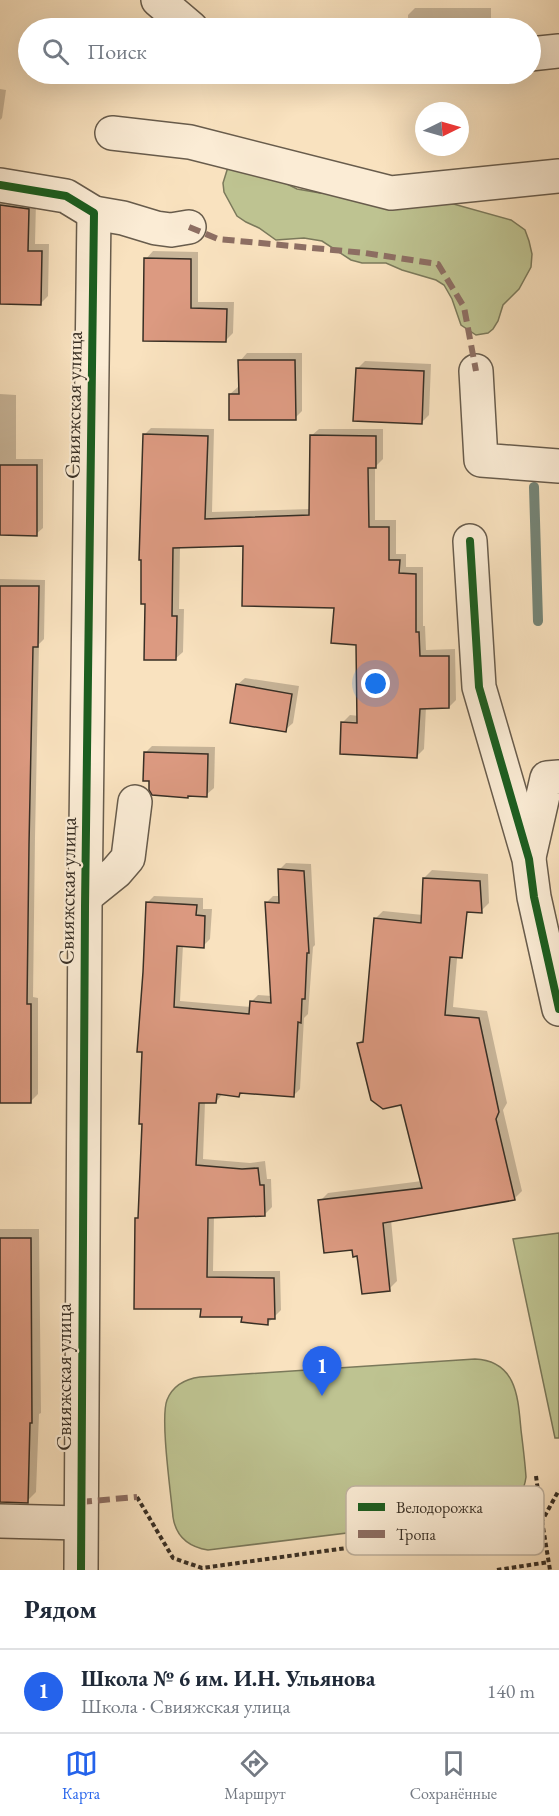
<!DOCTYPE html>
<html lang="ru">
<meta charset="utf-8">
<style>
:root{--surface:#fff;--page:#f6f6f7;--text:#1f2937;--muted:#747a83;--line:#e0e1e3;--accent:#2563eb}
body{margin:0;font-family:"EB Garamond",serif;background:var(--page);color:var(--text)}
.compass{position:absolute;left:415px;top:102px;width:54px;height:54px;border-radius:50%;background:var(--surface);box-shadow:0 6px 24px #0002;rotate:85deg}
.you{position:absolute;left:376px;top:684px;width:21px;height:21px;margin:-15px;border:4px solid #fff;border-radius:50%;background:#1a73e8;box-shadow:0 0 0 9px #1a73e833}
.badge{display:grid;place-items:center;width:39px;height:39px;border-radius:50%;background:var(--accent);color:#fff;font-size:20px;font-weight:700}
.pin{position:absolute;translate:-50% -50px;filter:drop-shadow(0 2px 3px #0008)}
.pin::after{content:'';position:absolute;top:32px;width:21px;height:18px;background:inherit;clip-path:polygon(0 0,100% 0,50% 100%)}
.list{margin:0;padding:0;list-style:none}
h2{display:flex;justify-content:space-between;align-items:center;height:78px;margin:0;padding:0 24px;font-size:26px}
h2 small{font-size:20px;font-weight:400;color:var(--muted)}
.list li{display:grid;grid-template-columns:39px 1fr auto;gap:18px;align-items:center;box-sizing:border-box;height:84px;padding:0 24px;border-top:2px solid var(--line)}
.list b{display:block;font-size:22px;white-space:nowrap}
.list p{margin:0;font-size:20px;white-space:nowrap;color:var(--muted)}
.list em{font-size:20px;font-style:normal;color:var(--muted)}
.icon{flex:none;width:33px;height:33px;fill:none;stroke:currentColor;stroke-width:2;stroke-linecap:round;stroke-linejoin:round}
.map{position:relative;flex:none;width:559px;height:1570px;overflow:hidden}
.search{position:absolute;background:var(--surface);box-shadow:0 6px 24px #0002;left:18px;right:18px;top:18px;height:66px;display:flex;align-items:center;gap:15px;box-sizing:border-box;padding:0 21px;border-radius:33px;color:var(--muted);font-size:22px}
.sheet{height:162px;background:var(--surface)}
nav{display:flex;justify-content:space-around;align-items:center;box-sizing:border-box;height:84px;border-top:2px solid var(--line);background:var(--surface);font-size:16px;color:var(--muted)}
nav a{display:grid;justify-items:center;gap:3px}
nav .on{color:var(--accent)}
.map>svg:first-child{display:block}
.green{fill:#bec391;stroke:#7b795b;stroke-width:1.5}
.shadow{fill:#0003}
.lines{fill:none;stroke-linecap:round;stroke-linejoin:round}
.stream{stroke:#758577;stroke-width:10}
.building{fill:#dc9a81;stroke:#382f25;stroke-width:1.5}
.minor-casing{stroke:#685c4c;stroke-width:36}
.path{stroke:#382f25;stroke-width:4;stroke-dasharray:4.5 3;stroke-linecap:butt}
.minor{stroke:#fbecd5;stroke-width:33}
.quiet{stroke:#8d6e63;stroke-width:6;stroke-dasharray:12 6;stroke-linecap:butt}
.cycleway-casing{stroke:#fbecd5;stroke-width:11}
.cycleway{stroke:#1b5e20;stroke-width:8}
.labels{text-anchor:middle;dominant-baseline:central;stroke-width:4.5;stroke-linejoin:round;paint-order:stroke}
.street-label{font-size:21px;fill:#382f25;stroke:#fbecd5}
.key{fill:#fbecd5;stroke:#c0b3a0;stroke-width:1.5}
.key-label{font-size:16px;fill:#382f25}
</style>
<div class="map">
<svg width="559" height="1570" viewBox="0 0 559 1570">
<rect width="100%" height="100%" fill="#f9e2bf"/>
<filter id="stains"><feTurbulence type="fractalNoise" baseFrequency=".00333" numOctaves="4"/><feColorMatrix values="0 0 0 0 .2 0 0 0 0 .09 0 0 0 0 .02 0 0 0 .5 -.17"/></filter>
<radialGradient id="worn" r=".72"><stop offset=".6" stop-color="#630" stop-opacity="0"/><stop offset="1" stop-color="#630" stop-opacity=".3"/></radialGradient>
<!-- green -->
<g class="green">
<path d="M228 167 279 180 297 189 320 193 432 198 511 220 525 230 529 241 532 254 531 267 519 289 503 305 498 321 493 329 488 333 476 335 461 325 452 299 444 285 436 280 402 270 386 263H362L351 260 322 241 304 238 276 240 259 228 246 222 237 216 224 192 223 183Z"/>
<path d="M559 1233V1438H555L513 1239Z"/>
<path d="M475 1359C517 1361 518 1398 521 1430 523 1446 525 1462 526 1477 523 1500 508 1512 486 1516L208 1550C189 1547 176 1537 173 1517 171 1494 160 1418 167 1400 173 1385 185 1379 200 1377Z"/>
</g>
<!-- shadow -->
<g class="shadow">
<path d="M415 8H491V28H408V15Z"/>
<path d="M0 89 6 90 2 118 0 120Z"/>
<path d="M0 197 36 202 35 244H49L48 296 41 303H0Z"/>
<path d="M153 251 198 252V302H234L233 333 226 340H145L146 259Z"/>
<path d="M247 353H302V411L295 418 230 394 238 387H241L240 361Z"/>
<path d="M365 361 431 364 429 415 421 423 357 369Z"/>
<path d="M0 394 16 395V459H43V528L36 534H0Z"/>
<path d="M151 428 214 429 212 512 310 509 311 436 319 429H383V459L375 467V520H396V554H406V567H423V626H425L426 650 455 649 456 700 449 707H426L424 749 417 756 343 722 350 715 359 716 358 644 336 607 245 544 180 547 179 609H184L183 652 175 659 144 435Z"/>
<path d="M0 579 45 580 44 639 39 644 35 838 33 997 38 998V1094L31 1101H0Z"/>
<path d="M245 678 299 686 293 723 285 730 237 685Z"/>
<path d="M152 746 215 747 214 788 206 795 150 780 145 753Z"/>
<path d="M286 863 311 864 315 945 313 947 308 1014 304 1018 300 1089 293 1096 243 1091 239 1095 223 1093 216 1102H205L203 1159 250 1163 265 1161 267 1179H271L272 1207 265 1214 214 1216 213 1271H280L281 1310 267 1324 243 1315 202 1307 143 1231 147 903 154 896 203 898V909H212L210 939 203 946 183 945 180 1001 251 1007V1002L258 995 272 996 266 903 273 896H280L279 870Z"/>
<path d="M432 870 488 874 489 903 481 911 470 910 466 915 458 947 453 1007 487 1011 507 1103 503 1110 522 1191 514 1199 391 1220 397 1281 389 1289 354 1248 320 1201 328 1193 422 1181 402 1103 359 1043 365 1037 375 919 383 911 423 915 424 878Z"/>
<path d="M0 1229H39L41 1413 39 1414 36 1492 27 1501H0Z"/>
</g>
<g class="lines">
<!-- stream -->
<path class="stream" d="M534 487 538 621"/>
</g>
<!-- building -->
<g class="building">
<path d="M0 205 29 209 28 251H42L41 305 0 304Z"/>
<path d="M144 258 191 259V308L227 309 226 342 143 341Z"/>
<path d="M238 360H295L296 420H229V394H239Z"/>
<path d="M356 368 424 371 422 424 353 421Z"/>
<path d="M143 434 208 436 205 519 309 515 310 435 376 436V468H368L369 527H389V560H400L399 573 416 574V632H419L420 656H449V708L420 709 417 758 340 754 341 722 357 723 356 645 331 643 334 608 242 606 243 546 173 548 172 616H177L176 660H144L145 604H141V560H139Z"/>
<path d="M0 465H37V536L0 535Z"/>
<path d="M0 586H39L38 647H33L29 845 27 1004H31V1103H0Z"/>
<path d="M236 684 292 694 286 732 230 723Z"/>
<path d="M144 752 208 754 207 797 188 796V798L152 795 149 790V781H143Z"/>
<path d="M278 869 304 871 309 953H307L305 999H302L301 1023 298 1022 294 1097 240 1093 239 1097 217 1094 216 1103H199L196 1165 242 1169 258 1168 260 1185H264L265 1216 208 1218 207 1277 274 1278 275 1319H268V1325L241 1322 242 1317H200L201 1309H134L135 1218H138L142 1124H139L142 1052H137L143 972 146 902 197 905 196 915 205 916 204 948 177 946 174 1007 249 1014 250 1001 271 1003 265 902 279 903Z"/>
<path d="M423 878 480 881 482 913 467 912 462 958 450 957 445 1015 479 1018 499 1112 496 1119 515 1200 383 1223 390 1291 362 1294 357 1256 353 1257 352 1250 324 1253 318 1200 422 1188 401 1105 383 1109 371 1100 357 1043 363 1042 374 918 421 923Z"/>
<path d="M0 1238H31L32 1423H30L28 1503 0 1502Z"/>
</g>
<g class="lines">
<defs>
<g id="minor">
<path d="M158 0 191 28"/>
<path d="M530 54 559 51"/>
<path d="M112 133 190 142 391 193 559 176"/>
<path d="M0 185 66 196 94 213 123 218 156 228 171 230 189 227"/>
<path d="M476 371 481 460 559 466"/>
<path d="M470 541 479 687 529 859 534 897 559 1009"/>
<path d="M529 857 547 778 559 777"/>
<path d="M85 897 116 872 128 858 135 802"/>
<path d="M0 1521 80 1523"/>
<path d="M81 1570 85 907 94 213"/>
</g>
</defs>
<!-- minor casing -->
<use href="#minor" class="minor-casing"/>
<!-- path -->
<g class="path">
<path d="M536 1476 542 1521 550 1570"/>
<path d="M137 1497 173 1558 202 1568 542 1521 559 1490"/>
<path d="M497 1570 549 1562"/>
</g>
<!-- minor -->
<use href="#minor" class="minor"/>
<!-- quiet -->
<g class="quiet">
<path d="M189 227 218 239 365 253 438 264 464 307 476 371"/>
<path d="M80 1502 137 1497"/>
</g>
<defs>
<g id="cycleway">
<path d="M0 185 66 196 94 213 85 907 81 1570"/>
<path d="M470 541 479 687 529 859 534 897 559 1009"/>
</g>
</defs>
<!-- cycleway casing -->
<use href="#cycleway" class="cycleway-casing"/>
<!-- cycleway -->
<use href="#cycleway" class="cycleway"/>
</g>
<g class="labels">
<!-- street labels -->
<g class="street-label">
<text transform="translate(73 405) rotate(-89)">Свияжская улица</text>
<text transform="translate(67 891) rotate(-89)">Свияжская улица</text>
<text transform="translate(63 1377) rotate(-90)">Свияжская улица</text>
</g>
</g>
<!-- legend -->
<rect x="346" y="1486" width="198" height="69" rx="9" class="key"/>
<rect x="358" y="1503" width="27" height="8" fill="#1b5e20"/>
<rect x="358" y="1530" width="27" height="8" fill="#8d6e63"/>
<g class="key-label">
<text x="396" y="1513">Велодорожка</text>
<text x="396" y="1540">Тропа</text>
</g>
<rect width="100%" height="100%" filter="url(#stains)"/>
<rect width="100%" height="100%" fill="url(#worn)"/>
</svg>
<svg class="compass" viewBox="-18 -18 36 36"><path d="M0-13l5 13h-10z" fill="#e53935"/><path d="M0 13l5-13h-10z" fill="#747a83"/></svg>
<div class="you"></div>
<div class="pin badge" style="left:322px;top:1396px">1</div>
<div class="search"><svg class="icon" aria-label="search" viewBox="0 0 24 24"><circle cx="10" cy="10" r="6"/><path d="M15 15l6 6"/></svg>Поиск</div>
</div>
<section class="sheet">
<h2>Рядом<small></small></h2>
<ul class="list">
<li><span class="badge">1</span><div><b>Школа № 6 им. И.Н. Ульянова</b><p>Школа · Свияжская улица</p></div><em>140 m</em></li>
</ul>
</section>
<nav>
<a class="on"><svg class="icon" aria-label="map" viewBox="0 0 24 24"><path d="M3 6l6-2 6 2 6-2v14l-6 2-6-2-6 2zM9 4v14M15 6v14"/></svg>Карта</a>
<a><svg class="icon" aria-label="directions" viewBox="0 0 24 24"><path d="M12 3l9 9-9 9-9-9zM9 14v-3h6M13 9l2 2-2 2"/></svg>Маршрут</a>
<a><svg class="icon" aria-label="saved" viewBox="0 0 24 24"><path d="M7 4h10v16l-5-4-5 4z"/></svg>Сохранённые</a>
</nav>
